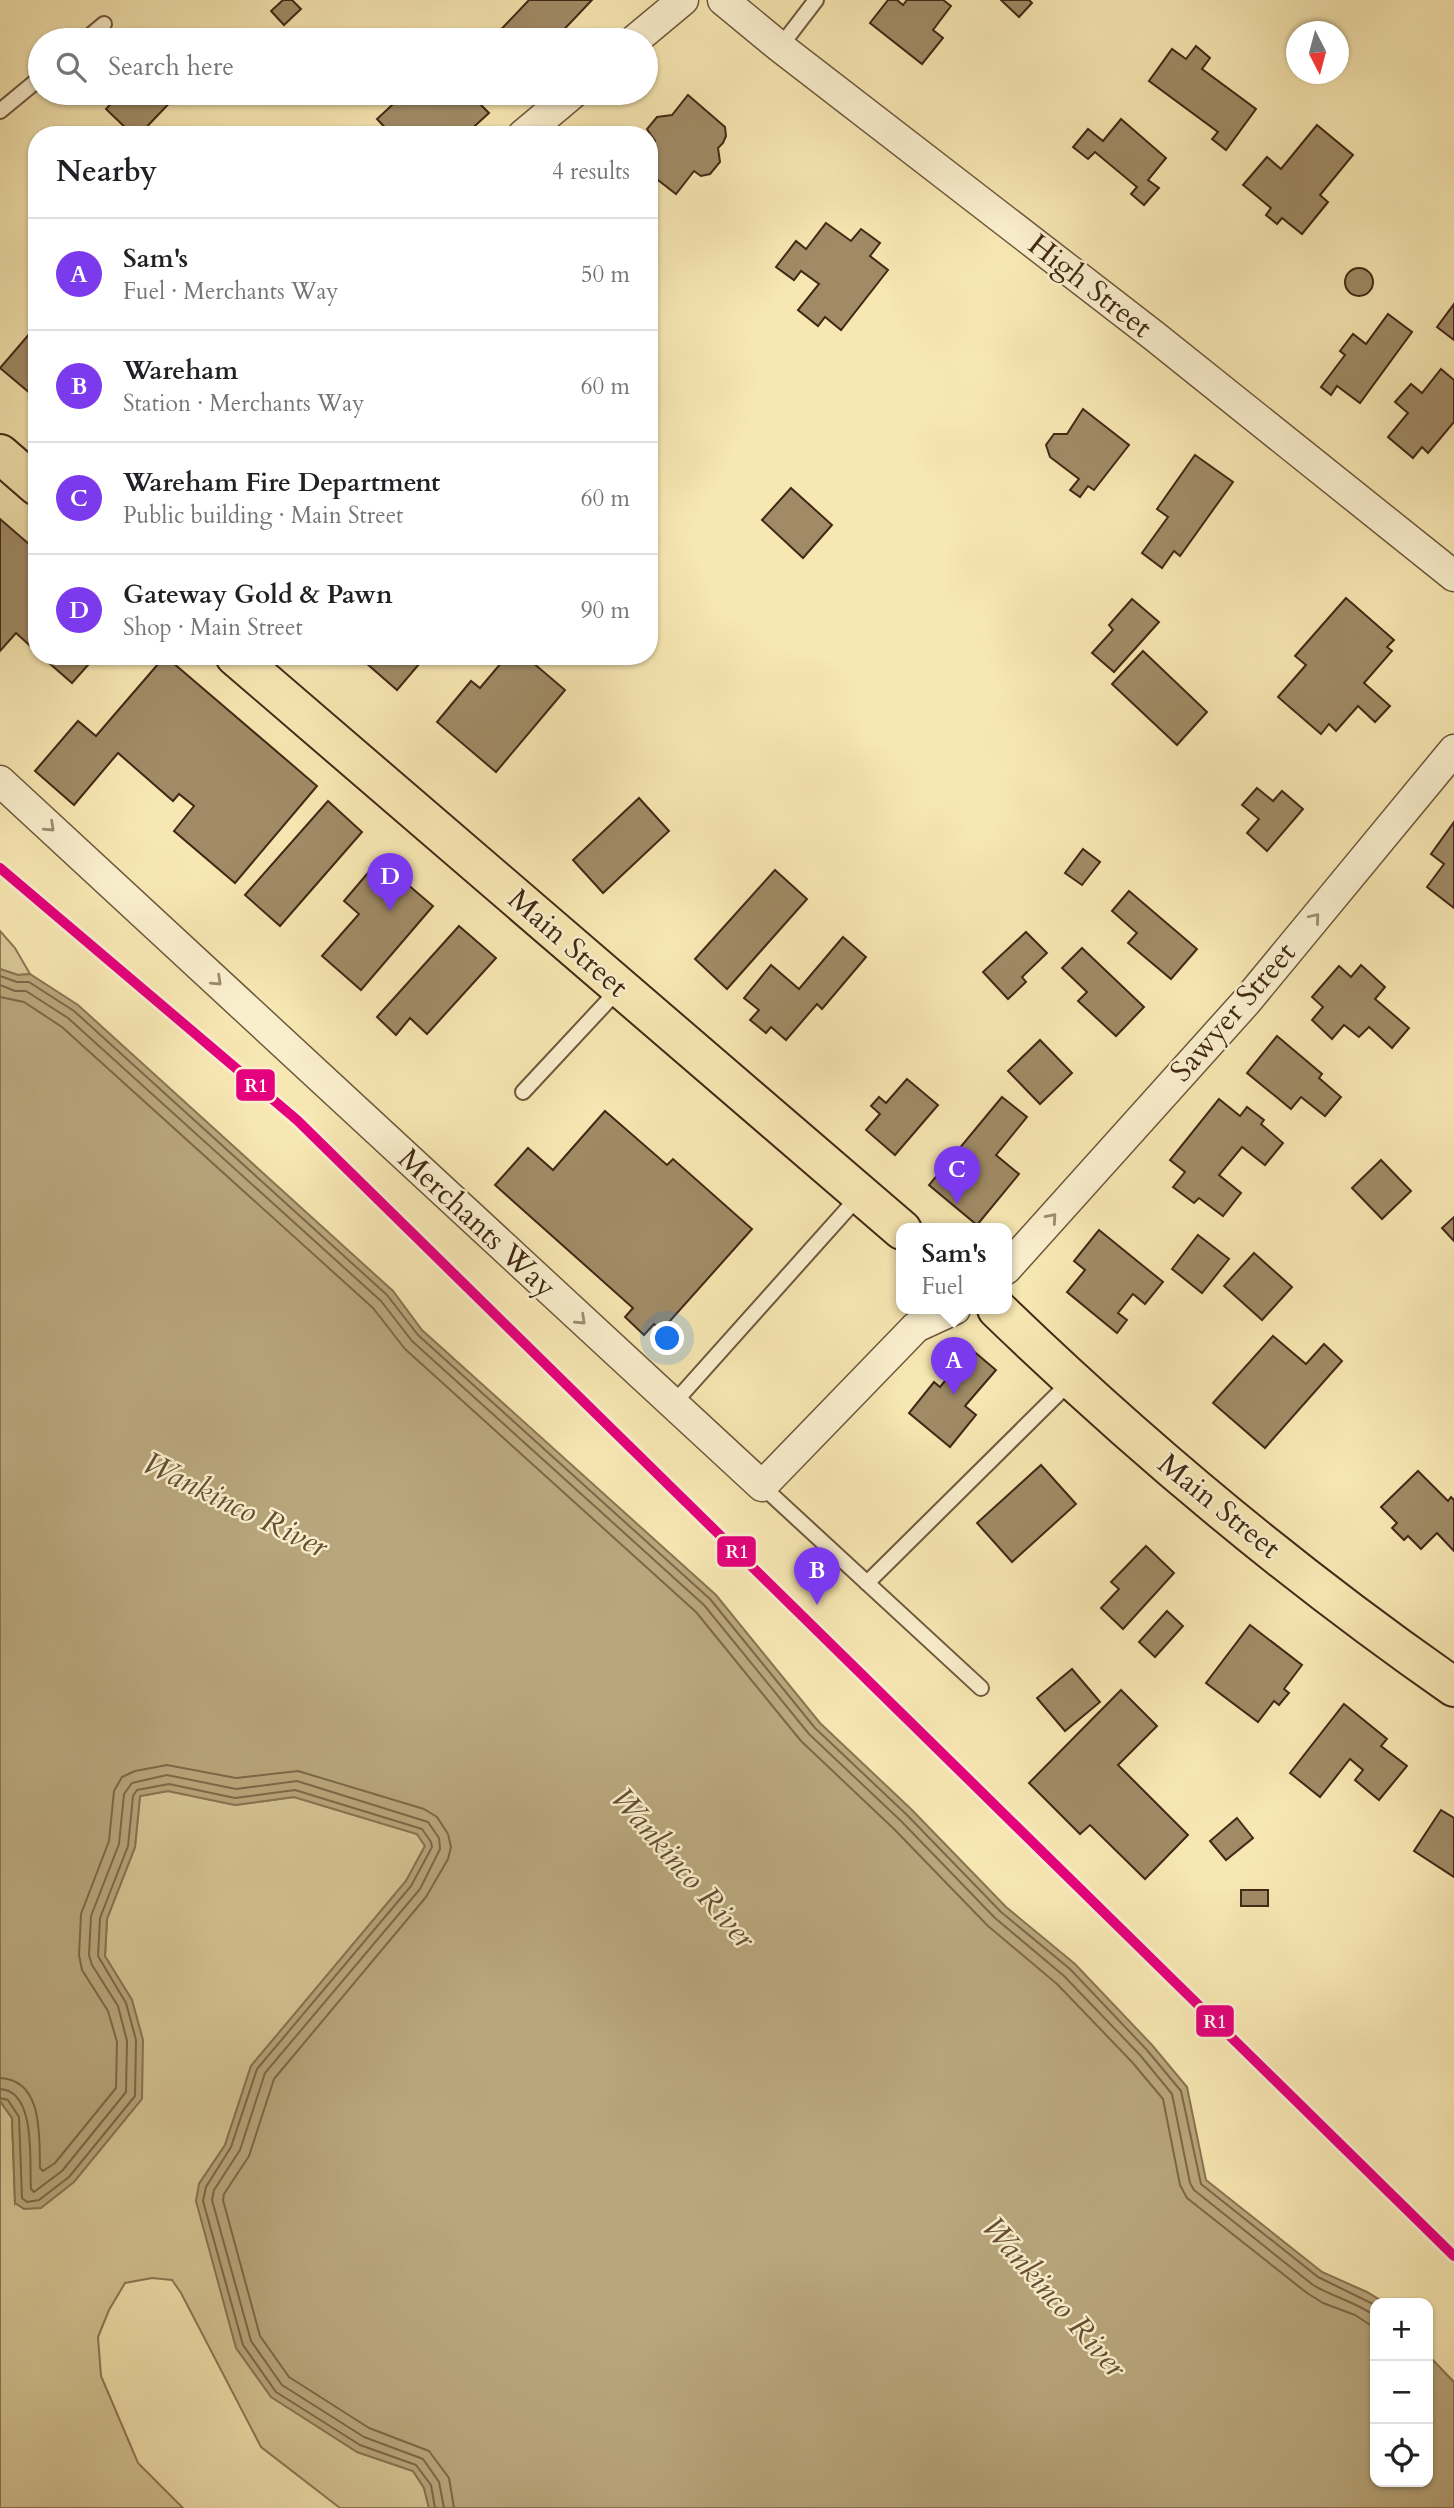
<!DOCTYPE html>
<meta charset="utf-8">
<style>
:root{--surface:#fff;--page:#f6f6f6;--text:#202124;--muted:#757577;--line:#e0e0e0;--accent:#7c3aed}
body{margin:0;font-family:Cardo,serif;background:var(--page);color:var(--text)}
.controls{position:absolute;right:21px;bottom:21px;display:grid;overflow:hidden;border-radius:14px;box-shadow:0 2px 5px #0004}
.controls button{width:63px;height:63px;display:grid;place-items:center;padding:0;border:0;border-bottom:2px solid var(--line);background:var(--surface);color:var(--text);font:35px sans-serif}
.compass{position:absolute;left:1286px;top:21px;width:63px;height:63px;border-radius:50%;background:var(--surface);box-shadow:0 2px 5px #0004;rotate:174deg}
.you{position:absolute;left:668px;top:1339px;width:24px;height:24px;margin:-18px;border:5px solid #fff;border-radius:50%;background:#1a73e8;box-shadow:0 0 0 10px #1a73e833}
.badge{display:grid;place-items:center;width:46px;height:46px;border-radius:50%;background:var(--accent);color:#fff;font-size:23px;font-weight:700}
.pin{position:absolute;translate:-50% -58px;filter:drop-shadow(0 2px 4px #0008)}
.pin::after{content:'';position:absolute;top:37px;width:24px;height:21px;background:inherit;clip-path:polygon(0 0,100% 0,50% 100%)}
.popup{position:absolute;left:896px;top:1223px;width:116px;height:91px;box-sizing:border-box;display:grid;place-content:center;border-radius:14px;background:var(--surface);filter:drop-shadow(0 2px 5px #0005);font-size:23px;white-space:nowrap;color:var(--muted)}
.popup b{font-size:26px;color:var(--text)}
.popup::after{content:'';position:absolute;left:50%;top:100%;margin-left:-14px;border:14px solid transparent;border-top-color:var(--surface)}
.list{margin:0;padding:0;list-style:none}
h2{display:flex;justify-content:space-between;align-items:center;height:91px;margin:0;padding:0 28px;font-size:30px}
h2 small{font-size:23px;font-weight:400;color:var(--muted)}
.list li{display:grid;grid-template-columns:46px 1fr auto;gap:21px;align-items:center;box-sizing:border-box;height:112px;padding:0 28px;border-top:2px solid var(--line)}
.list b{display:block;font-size:26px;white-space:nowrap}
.list p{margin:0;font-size:23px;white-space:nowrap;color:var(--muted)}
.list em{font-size:23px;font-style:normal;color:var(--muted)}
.icon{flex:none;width:38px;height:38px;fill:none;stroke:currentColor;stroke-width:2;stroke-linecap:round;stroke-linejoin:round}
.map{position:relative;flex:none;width:1454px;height:2508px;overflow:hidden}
.search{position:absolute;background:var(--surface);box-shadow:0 2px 5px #0004;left:28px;top:28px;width:630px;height:77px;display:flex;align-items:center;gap:18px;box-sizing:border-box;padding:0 24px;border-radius:38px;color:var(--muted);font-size:26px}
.panel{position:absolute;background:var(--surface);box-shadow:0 2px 5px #0004;left:28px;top:126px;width:630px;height:539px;border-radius:28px}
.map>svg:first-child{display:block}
.green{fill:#d8c797;stroke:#8d7856;stroke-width:2}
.water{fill:#b9a67c;stroke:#897452;stroke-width:2}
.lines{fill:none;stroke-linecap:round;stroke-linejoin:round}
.shore{stroke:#7e6748;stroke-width:2}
.building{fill:#a08b66;stroke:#422814;stroke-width:2}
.lane-casing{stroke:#6f583c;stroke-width:18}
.street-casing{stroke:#6f583c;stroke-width:33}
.primary-casing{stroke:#422814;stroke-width:42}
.lane{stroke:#faefcd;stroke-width:14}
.street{stroke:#faefcd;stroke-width:30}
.primary{stroke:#f7e7b2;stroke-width:38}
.rail-1-casing{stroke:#faefcd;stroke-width:16}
.rail-1{stroke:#e5007d;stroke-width:10}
.oneway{stroke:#9e8c70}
.labels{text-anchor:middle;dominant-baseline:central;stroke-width:5;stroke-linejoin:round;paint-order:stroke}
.street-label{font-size:30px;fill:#422814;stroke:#faefcd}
.water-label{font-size:32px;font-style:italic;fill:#664e33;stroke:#faefcd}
.line-badge{stroke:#faefcd;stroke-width:2.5}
.badge-label{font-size:19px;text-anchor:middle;font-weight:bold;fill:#fff}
</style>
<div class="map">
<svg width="1454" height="2508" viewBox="0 0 1454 2508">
<rect width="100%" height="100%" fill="#f7e7b2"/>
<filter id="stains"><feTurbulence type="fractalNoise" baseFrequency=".00286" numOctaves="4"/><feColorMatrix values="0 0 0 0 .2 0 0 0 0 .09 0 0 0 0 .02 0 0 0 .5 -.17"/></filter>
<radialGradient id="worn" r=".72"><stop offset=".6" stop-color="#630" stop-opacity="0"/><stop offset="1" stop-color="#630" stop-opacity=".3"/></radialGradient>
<!-- green -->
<g class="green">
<path d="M0 931 15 948 30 974 18 975 0 969Z"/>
<path d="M168 1791 235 1805 294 1797 417 1834 425 1846 406 1881 251 2066 225 2145 199 2184 357 2452 413 2471 424 2488 429 2508H340L261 2447 181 2293 172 2280 152 2278 125 2283 109 2310 98 2337 101 2376 138 2463 183 2508H0V2101L12 2118 15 2203 132 2000 105 1957 107 1919 135 1847 140 1796Z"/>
</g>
<!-- water -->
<path class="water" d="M0 969 18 975 30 974 78 1005 393 1291 422 1330 716 1595 820 1723 912 1810 1006 1907 1075 1964 1152 2045 1187 2087 1206 2180 1322 2272 1367 2292 1385 2303H1375V2482H1428V2355L1454 2382V2508H429L424 2488 413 2471 357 2452 271 2397 236 2348 196 2201 199 2184 225 2145 251 2066 406 1881 425 1846 417 1834 294 1797 235 1805 168 1791 140 1796 135 1847 107 1919 105 1956 132 2000 143 2040 142 2099 74 2182 41 2208 24 2209 15 2203 12 2118 0 2101Z"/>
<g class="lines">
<!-- shore -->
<g class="shore">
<path d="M0 976 17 982H29L74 1011 387 1295 418 1335 710 1599 815 1728 907 1815 1001 1912 1070 1969 1146 2049 1181 2091 1201 2184 1318 2277 1375 2305"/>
<path d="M0 985 15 991H26L68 1018 381 1301 412 1341 704 1605 809 1734 901 1821 995 1918 1064 1976 1140 2055 1172 2094 1190 2183 1194 2190 1313 2285C1333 2297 1356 2302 1375 2316"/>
<path d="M0 997 24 1002 62 1027 373 1308 405 1349 696 1612 801 1741 894 1829 988 1926 1057 1984 1132 2062 1163 2099 1180 2185 1187 2198 1307 2293 1323 2303 1355 2315 1375 2328"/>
<path d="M0 2078C44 2080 39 2138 40 2168L43 2171 55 2163 116 2088 117 2042 108 2011 82 1970 79 1955 81 1914 109 1841 114 1791 122 1777 135 1771 167 1765 236 1778 298 1771 424 1809 437 1817 448 1834 451 1847 448 1859 426 1897 274 2079 249 2156 224 2194 223 2200 260 2336 289 2377 369 2428 429 2451 449 2478 454 2508"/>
<path d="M0 2089C37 2091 29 2163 31 2189L34 2192 62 2171 126 2092 127 2041 118 2006 92 1965 89 1955 91 1916 119 1844 124 1794 132 1783 167 1775 236 1789 297 1781 428 1822 439 1838 440 1849 420 1889 265 2073 240 2150 214 2190 212 2200 251 2341 282 2385 364 2437 423 2459 439 2482 444 2508"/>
<path d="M0 2098 8 2100 19 2117 22 2198 27 2202 39 2200 69 2177 135 2096 136 2040 126 2003 98 1956 100 1918 128 1846 133 1796 137 1790 169 1784 235 1798 295 1790 422 1829 431 1842 432 1847 411 1886 257 2069 231 2147 206 2187 203 2201 243 2345 276 2392 360 2445 416 2465 431 2485 435 2508"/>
</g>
</g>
<!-- building -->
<g class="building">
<path d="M283 0H292L301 9 284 25 271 11Z"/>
<path d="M529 0H592L554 40H491Z"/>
<path d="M888 0H897L903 5 907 0H943L951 6 933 30 943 38 922 64 870 23Z"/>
<path d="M1001 0H1029L1032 3 1019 17Z"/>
<path d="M1196 46 1210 58 1202 69 1256 109 1226 150 1212 139 1218 132 1149 81 1172 49 1186 59Z"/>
<path d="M121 93H179L139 135H133L106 109Z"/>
<path d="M405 93H486L477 101 489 113 465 135H392L377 119Z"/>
<path d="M688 95 725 127 726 136 723 143 718 148 720 162 710 174 701 176 694 171 676 194 649 173V148L655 141 647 129 657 117 672 115Z"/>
<path d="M1121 119 1166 158 1148 180 1159 188 1144 205 1131 194 1137 187 1095 152 1088 159 1073 147 1088 129 1103 141Z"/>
<path d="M1317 125 1353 155 1320 195 1328 202 1302 234 1282 218 1277 224 1266 215 1271 208 1243 185 1267 157 1281 169Z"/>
<path d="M826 223 851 241 861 229 880 243 870 256 888 270 841 330 825 317 818 326 798 310 819 284 801 271 794 280 776 267 796 241 806 249Z"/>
<circle cx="1359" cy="282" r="14"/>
<path d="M1454 304V340L1437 327Z"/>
<path d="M1388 314 1412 332 1360 403 1337 386 1331 395 1321 387 1345 355 1340 351 1353 334 1366 344Z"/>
<path d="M37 325V399L0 368Z"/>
<path d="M1441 369 1454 380V422L1428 453 1422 447 1413 458 1388 437 1408 413 1395 402 1411 384 1422 393Z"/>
<path d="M1083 409 1129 445 1094 490 1088 486 1080 497 1070 490 1079 479 1050 457 1046 445 1054 434H1067Z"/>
<path d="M1195 455 1233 482 1180 556 1174 551 1162 568 1142 553 1168 517 1157 509Z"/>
<path d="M791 488 832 525 803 558 762 520Z"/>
<path d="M0 519 37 551V652L16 633 0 651Z"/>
<path d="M1346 598 1394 640 1387 647 1392 651 1364 683 1390 706 1375 722 1358 706 1336 731 1329 724 1321 734 1278 697 1306 665 1295 656Z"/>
<path d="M1132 599 1159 622 1114 672 1092 653 1113 630 1109 625Z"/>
<path d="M1143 651 1207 712 1177 745 1112 684Z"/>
<path d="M41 656H96L72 683Z"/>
<path d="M165 656 317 786 235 883 174 831 194 806 179 794 173 801 118 753 74 805 35 771 78 721 96 736Z"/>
<path d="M358 656H426L397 690Z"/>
<path d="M507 656H525L565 690 496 772 437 722 471 681 480 688Z"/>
<path d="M1257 788 1273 801 1282 791 1303 809 1267 851 1247 833 1259 819 1242 805Z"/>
<path d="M639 798 669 831 603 893 573 860Z"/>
<path d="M328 801 362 832 280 926 245 895Z"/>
<path d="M1454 822V908L1427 887 1444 864 1431 854Z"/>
<path d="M1083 849 1100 862 1082 885 1065 873Z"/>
<path d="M379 860 433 906 361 990 322 956 359 914 344 901Z"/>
<path d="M775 870 807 899 727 989 695 959Z"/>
<path d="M1129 891 1197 949 1171 979 1128 943 1137 933 1112 911Z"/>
<path d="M459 926 496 958 427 1034 410 1018 396 1035 377 1017Z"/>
<path d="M1026 932 1047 953 1022 977 1026 982 1008 999 983 972Z"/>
<path d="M843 937 866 957 822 1009 817 1004 786 1040 771 1027 766 1033 750 1020 759 1010 744 998 771 965 799 989Z"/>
<path d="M1082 948 1144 1007 1116 1036 1078 1001 1087 992 1062 968Z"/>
<path d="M1361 965 1385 987 1375 999 1409 1028 1392 1048 1369 1027 1359 1037 1344 1025 1332 1039 1312 1020 1323 1007 1312 997 1339 966 1351 977Z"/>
<path d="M1277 1036 1322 1074 1319 1078 1341 1097 1325 1116 1301 1097 1291 1109 1247 1073Z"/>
<path d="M1040 1040 1072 1073 1040 1104 1008 1071Z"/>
<path d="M907 1079 938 1105 895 1155 866 1130 880 1114 871 1106 879 1097 886 1103Z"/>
<path d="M1002 1097 1027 1117 996 1155 1019 1174 977 1225 929 1185Z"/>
<path d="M1219 1099 1240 1116 1247 1107 1264 1120 1261 1124 1283 1143 1265 1165 1242 1147 1219 1175 1241 1193 1223 1216 1199 1198 1194 1203 1173 1187 1185 1172 1170 1160Z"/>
<path d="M605 1111 667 1165 673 1159 752 1229 661 1331 654 1324 644 1335 625 1317 633 1308 495 1185 528 1148 553 1170Z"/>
<path d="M1381 1160 1411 1191 1382 1219 1352 1188Z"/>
<path d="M1454 1217V1241L1442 1228Z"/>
<path d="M1099 1230 1163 1282 1145 1304 1133 1294 1118 1313 1127 1320 1117 1333 1067 1292 1085 1270 1074 1261Z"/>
<path d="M1198 1235 1229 1259 1202 1293 1172 1269Z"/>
<path d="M1254 1253 1292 1287 1262 1320 1224 1286Z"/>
<path d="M1273 1336 1306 1364 1324 1344 1342 1361 1265 1448 1213 1403Z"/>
<path d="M971 1349 996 1370 965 1406 976 1415 950 1447 909 1413 934 1382 940 1387Z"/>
<path d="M1041 1465 1076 1504 1012 1562 977 1523Z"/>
<path d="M1418 1471 1448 1501 1451 1497 1454 1500V1551L1437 1533 1421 1549 1408 1536 1404 1540 1392 1528 1397 1523 1381 1507Z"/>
<path d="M1146 1546 1174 1573 1123 1629 1101 1608 1119 1589 1111 1582Z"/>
<path d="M1167 1611 1183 1626 1155 1657 1139 1642Z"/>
<path d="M1250 1625 1302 1665 1284 1689 1289 1693 1279 1705 1274 1701 1258 1722 1206 1683Z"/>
<path d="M1072 1669 1100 1702 1065 1731 1037 1698Z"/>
<path d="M1121 1690 1157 1726 1118 1765 1188 1835 1145 1879 1090 1825 1080 1834 1029 1783Z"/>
<path d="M1344 1704 1387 1739 1381 1746 1407 1766 1379 1800 1355 1780 1363 1770 1350 1759 1320 1797 1290 1773Z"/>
<path d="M1441 1810 1454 1818V1877L1414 1851Z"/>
<path d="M1237 1818 1253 1838 1226 1860 1210 1841Z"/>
<rect x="1241" y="1890" width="27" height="16"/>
</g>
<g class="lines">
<defs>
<g id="lane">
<path d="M85 40 104 24"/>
<path d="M780 47 816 0"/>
<path d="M0 111 40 78"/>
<path d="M523 1092 619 989"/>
<path d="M673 1404 859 1196"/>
<path d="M762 1486 981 1688"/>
<path d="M867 1583 1070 1382"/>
</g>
<g id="street">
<path d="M723 0 780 47 1153 335 1454 576"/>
<path d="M635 40 683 0"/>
<path d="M523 135 573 93"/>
<path d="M0 781 762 1486 916 1327 955 1309"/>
<path d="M1006 1269 1246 1002 1454 750"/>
</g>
<g id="primary">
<path d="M0 454 37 486"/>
<path d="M235 656 902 1230"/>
<path d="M997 1309C1138 1445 1293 1575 1454 1687"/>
</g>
</defs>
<!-- lane casing -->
<use href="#lane" class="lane-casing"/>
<!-- street casing -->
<use href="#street" class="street-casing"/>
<!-- primary casing -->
<use href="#primary" class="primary-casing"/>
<!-- lane -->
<use href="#lane" class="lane"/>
<!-- street -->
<use href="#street" class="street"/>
<!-- primary -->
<use href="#primary" class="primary"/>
<defs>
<path id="rail-1" d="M0 868 297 1120 1454 2256"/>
</defs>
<!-- rail-1 casing -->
<use href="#rail-1" class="rail-1-casing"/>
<!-- rail-1 -->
<use href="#rail-1" class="rail-1"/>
</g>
<!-- one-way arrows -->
<defs><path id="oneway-chevron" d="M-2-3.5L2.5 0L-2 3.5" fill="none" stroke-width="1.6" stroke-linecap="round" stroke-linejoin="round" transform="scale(1.75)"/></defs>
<g class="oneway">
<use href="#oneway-chevron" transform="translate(50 827) rotate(43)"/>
<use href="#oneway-chevron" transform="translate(1315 918) rotate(-50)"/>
<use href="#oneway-chevron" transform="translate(217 981) rotate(43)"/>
<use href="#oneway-chevron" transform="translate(1052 1218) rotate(-49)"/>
<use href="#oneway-chevron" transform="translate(581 1320) rotate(43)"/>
</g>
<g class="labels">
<!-- street labels -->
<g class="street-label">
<text transform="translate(1090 286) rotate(38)">High Street</text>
<text transform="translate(568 943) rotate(41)">Main Street</text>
<text transform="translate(1233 1012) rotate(-49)">Sawyer Street</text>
<text transform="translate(477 1223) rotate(43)">Merchants Way</text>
<text transform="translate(1219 1506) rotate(39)">Main Street</text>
</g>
<!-- water labels -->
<g class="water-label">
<text transform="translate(235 1505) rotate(26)">Wankinco River</text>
<text transform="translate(683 1868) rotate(49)">Wankinco River</text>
<text transform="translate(1054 2297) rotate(49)">Wankinco River</text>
</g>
</g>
<g class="line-badge">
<rect x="235" y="1068" width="41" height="34" rx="7" fill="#e5007d"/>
<rect x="716" y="1535" width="41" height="33" rx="7" fill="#e5007d"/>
<rect x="1195" y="2004" width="40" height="34" rx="7" fill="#e5007d"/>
</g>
<g class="badge-label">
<text x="256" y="1092">R1</text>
<text x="737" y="1558">R1</text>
<text x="1215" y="2028">R1</text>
</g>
<rect width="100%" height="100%" filter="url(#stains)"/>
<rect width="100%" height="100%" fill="url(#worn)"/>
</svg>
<div class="controls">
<button>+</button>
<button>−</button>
<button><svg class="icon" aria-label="locate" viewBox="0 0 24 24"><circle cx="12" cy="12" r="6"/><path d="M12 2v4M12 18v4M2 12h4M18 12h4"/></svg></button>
</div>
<svg class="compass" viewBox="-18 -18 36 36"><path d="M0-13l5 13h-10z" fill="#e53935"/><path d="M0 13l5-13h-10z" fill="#757577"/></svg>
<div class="you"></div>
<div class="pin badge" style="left:954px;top:1395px">A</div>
<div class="popup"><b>Sam's</b>Fuel</div>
<div class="pin badge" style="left:817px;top:1605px">B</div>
<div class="pin badge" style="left:957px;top:1204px">C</div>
<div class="pin badge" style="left:390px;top:911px">D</div>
<div class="search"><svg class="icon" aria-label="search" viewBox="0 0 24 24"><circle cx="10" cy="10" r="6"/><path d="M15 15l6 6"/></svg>Search here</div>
<section class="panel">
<h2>Nearby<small>4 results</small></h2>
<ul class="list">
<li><span class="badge">A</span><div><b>Sam's</b><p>Fuel · Merchants Way</p></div><em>50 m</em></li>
<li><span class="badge">B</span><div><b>Wareham</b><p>Station · Merchants Way</p></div><em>60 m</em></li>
<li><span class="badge">C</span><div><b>Wareham Fire Department</b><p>Public building · Main Street</p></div><em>60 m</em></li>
<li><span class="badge">D</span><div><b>Gateway Gold &amp; Pawn</b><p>Shop · Main Street</p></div><em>90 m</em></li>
</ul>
</section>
</div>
